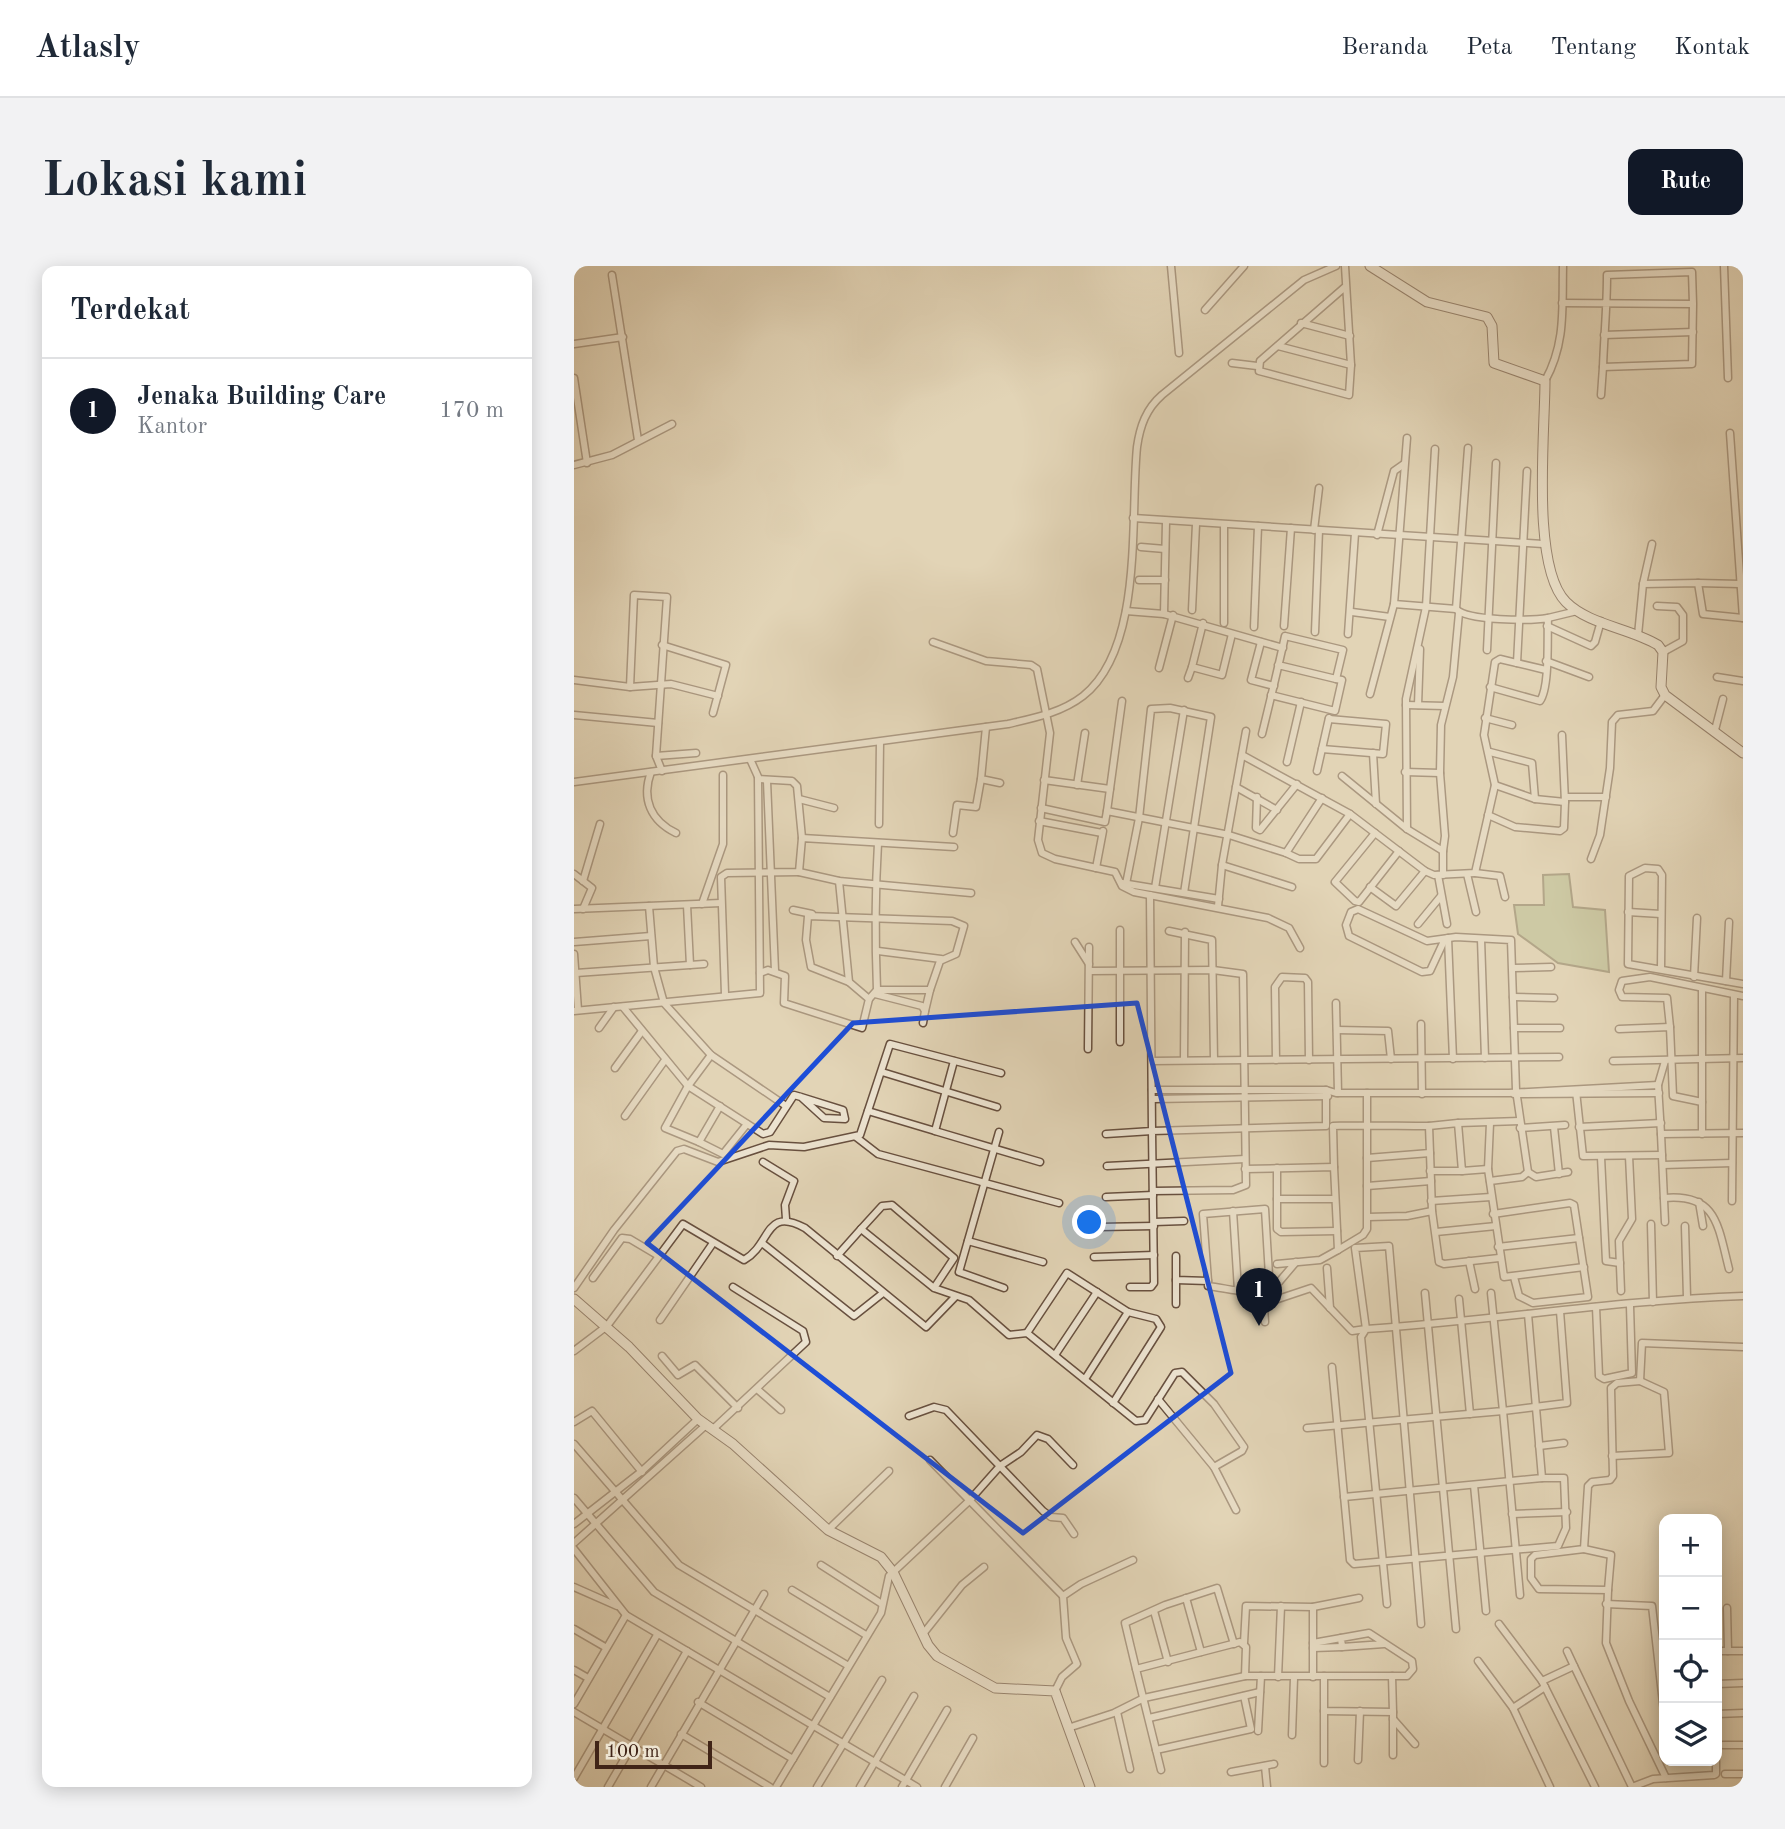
<!DOCTYPE html>
<html lang="id">
<meta charset="utf-8">
<style>
:root{--surface:#fff;--page:#f2f2f3;--text:#1f2937;--muted:#747a83;--line:#e0e1e3;--accent:#111827}
body{margin:0;font-family:"Old Standard TT",serif;background:var(--page);color:var(--text)}
.controls{position:absolute;right:21px;bottom:21px;display:grid;overflow:hidden;border-radius:14px;box-shadow:0 4px 18px #0003}
.controls button{width:63px;height:63px;display:grid;place-items:center;padding:0;border:0;border-bottom:2px solid var(--line);background:var(--surface);color:var(--text);font:35px sans-serif}
.scale{position:absolute;left:21px;bottom:18px;width:117px;box-sizing:border-box;padding-left:7px;border:4px solid #402417;border-top:0;font-size:19px;line-height:24px;white-space:nowrap;color:#402417;-webkit-text-stroke:5px #ece3d0;paint-order:stroke}
.you{position:absolute;left:516px;top:957px;width:24px;height:24px;margin:-18px;border:5px solid #fff;border-radius:50%;background:#1a73e8;box-shadow:0 0 0 10px #1a73e833}
.badge{display:grid;place-items:center;width:46px;height:46px;border-radius:50%;background:var(--accent);color:#fff;font-size:23px;font-weight:700}
.pin{position:absolute;translate:-50% -58px;filter:drop-shadow(0 2px 4px #0008)}
.pin::after{content:'';position:absolute;top:37px;width:24px;height:21px;background:inherit;clip-path:polygon(0 0,100% 0,50% 100%)}
.list{margin:0;padding:0;list-style:none}
h2{display:flex;justify-content:space-between;align-items:center;height:91px;margin:0;padding:0 28px;font-size:30px}
h2 small{font-size:23px;font-weight:400;color:var(--muted)}
.list li{display:grid;grid-template-columns:46px 1fr auto;gap:21px;align-items:center;box-sizing:border-box;height:105px;padding:0 28px;border-top:2px solid var(--line)}
.list b{display:block;font-size:26px;white-space:nowrap}
.list p{margin:0;font-size:23px;white-space:nowrap;color:var(--muted)}
.list em{font-size:23px;font-style:normal;color:var(--muted)}
.icon{flex:none;width:38px;height:38px;fill:none;stroke:currentColor;stroke-width:2;stroke-linecap:round;stroke-linejoin:round}
.map{position:relative;flex:none;width:1169px;height:1521px;overflow:hidden;border-radius:14px}
header{display:flex;align-items:center;gap:42px;box-sizing:border-box;height:98px;padding:0 35px;background:var(--surface);border-bottom:2px solid var(--line)}
header strong{font-size:33px}
nav{display:flex;gap:38px;margin-inline-start:auto;font-size:24px}
.intro{display:flex;align-items:center;justify-content:space-between;box-sizing:border-box;height:168px;padding:0 42px}
h1{margin:0;font-size:49px}
.button{padding:18px 32px;border-radius:14px;background:var(--accent);color:#fff;font-size:24px;font-weight:700}
main{display:flex;gap:42px;padding:0 42px}
aside{flex:1;background:var(--surface);border-radius:14px;box-shadow:0 4px 18px #0003}
.map>svg:first-child{display:block}
.green{fill:#b3bd8e;stroke:#7a7052;stroke-width:2}
.lines{fill:none;stroke-linecap:round;stroke-linejoin:round}
.street-casing{stroke:#68503f;stroke-width:9}
.secondary-casing{stroke:#402417;stroke-width:11}
.street{stroke:#ece3d0;stroke-width:6}
.secondary{stroke:#ece3d0;stroke-width:9}
.marked{fill:none;stroke:#1d4ed8;stroke-width:5;stroke-linejoin:round}
</style>
<header>
<strong>Atlasly</strong>
<nav><a>Beranda</a><a>Peta</a><a>Tentang</a><a>Kontak</a></nav>
</header>
<div class="intro"><h1>Lokasi kami</h1><a class="button">Rute</a></div>
<main>
<aside>
<h2>Terdekat<small></small></h2>
<ul class="list">
<li><span class="badge">1</span><div><b>Jenaka Building Care</b><p>Kantor</p></div><em>170 m</em></li>
</ul>
</aside>
<div class="map">
<svg width="1169" height="1521" viewBox="0 0 1169 1521">
<rect width="100%" height="100%" fill="#e2d4b6"/>
<filter id="stains"><feTurbulence type="fractalNoise" baseFrequency=".00286" numOctaves="4"/><feColorMatrix values="0 0 0 0 .2 0 0 0 0 .09 0 0 0 0 .02 0 0 0 .5 -.17"/></filter>
<radialGradient id="worn" r=".72"><stop offset=".6" stop-color="#630" stop-opacity="0"/><stop offset="1" stop-color="#630" stop-opacity=".3"/></radialGradient>
<!-- green -->
<path class="green" d="M995 608 999 641 1031 644 1035 706 984 697 944 668 940 639H970L969 609Z"/>
<g class="lines">
<defs>
<g id="street">
<path d="M597 0 605 87"/>
<path d="M771 0 777 99 775 129 685 105 686 95 771 21"/>
<path d="M1150 0 1154 112"/>
<path d="M38 9 64 174"/>
<path d="M988 37 1119 38 1118 6 1033 9V10C1033 40 1030 71 1029 101L1118 98 1119 38"/>
<path d="M631 44 670 0"/>
<path d="M727 57 776 70"/>
<path d="M1030 69 1119 66"/>
<path d="M0 78 49 71"/>
<path d="M704 80 777 99"/>
<path d="M658 97 683 100"/>
<path d="M0 112 13 197"/>
<path d="M971 115C992 77 988 42 989 0"/>
<path d="M1027 129 1029 101"/>
<path d="M1156 167 1169 352"/>
<path d="M833 172 820 338 882 343C893 355 957 355 974 352 973 371 976 421 966 435L916 421"/>
<path d="M0 199 38 189 98 158"/>
<path d="M559 252 969 278"/>
<path d="M650 259V357"/>
<path d="M740 264 745 222"/>
<path d="M803 269 820 205 830 198"/>
<path d="M567 281 591 283"/>
<path d="M565 314H591"/>
<path d="M1124 317 1166 318"/>
<path d="M1069 318 1078 278"/>
<path d="M1083 340 1103 341 1109 349V375L1089 386"/>
<path d="M882 343 894 182"/>
<path d="M618 344 622 258"/>
<path d="M552 345 590 348 592 256"/>
<path d="M778 346 816 351"/>
<path d="M590 348 709 382"/>
<path d="M974 352 1003 345"/>
<path d="M629 357 618 401 648 409 658 368"/>
<path d="M710 360 717 262"/>
<path d="M973 360 1017 380 1021 376 1027 355"/>
<path d="M680 361 684 260"/>
<path d="M741 366 745 264"/>
<path d="M774 368 781 267"/>
<path d="M1064 369 1069 318 1124 317 1129 348 1169 352"/>
<path d="M359 376 412 395 457 399 463 403 476 467 464 574 468 587 481 593 541 606 548 620 560 626 694 652 715 662 726 682"/>
<path d="M687 376 677 414 700 420"/>
<path d="M88 379 152 399 139 447"/>
<path d="M913 384 922 197"/>
<path d="M972 395 1015 411"/>
<path d="M943 397 953 205"/>
<path d="M585 402 599 349"/>
<path d="M1143 411 1169 415"/>
<path d="M614 412 618 401"/>
<path d="M0 414 56 421 97 418 144 430"/>
<path d="M56 421 60 329 93 331 82 490 88 505"/>
<path d="M796 428 820 338"/>
<path d="M697 429 761 445 768 414 762 413"/>
<path d="M832 439 871 440"/>
<path d="M844 439 846 383"/>
<path d="M0 449 84 457"/>
<path d="M911 452 938 459"/>
<path d="M412 461 407 513 426 517"/>
<path d="M1141 464 1149 433"/>
<path d="M688 468C696 435 704 403 711 370L769 384 762 413 704 399"/>
<path d="M748 483 809 488 812 458 755 453"/>
<path d="M916 486 958 497 961 533"/>
<path d="M799 487 802 538"/>
<path d="M668 489 776 548 851 605 860 609 901 607 921 519 910 469 921 396 926 393 972 404"/>
<path d="M82 490 122 487"/>
<path d="M176 493 185 513 218 515 223 520 228 572"/>
<path d="M713 496 727 436"/>
<path d="M743 505 755 452"/>
<path d="M77 506C67 533 77 555 102 567"/>
<path d="M831 506 866 507"/>
<path d="M768 510 833 563 869 585 871 570 866 507 867 459 879 411 885 347"/>
<path d="M470 514 536 523"/>
<path d="M193 515 201 705"/>
<path d="M0 516 434 458C460 452 487 447 509 430 570 382 556 252 563 181 566 160 572 143 588 129L730 14 762 0"/>
<path d="M503 519 511 467"/>
<path d="M921 519 961 533 991 536 988 469"/>
<path d="M662 521 703 544"/>
<path d="M683 531 682 562 686 564 723 518"/>
<path d="M991 531H1032"/>
<path d="M748 532 712 587 725 593H742L776 548"/>
<path d="M225 533 260 542"/>
<path d="M467 542 531 556 533 545 655 569 712 587"/>
<path d="M533 545 548 435"/>
<path d="M914 549 941 561 986 565 990 562 991 536"/>
<path d="M465 555 528 567"/>
<path d="M305 558 306 476"/>
<path d="M833 563 832 433 852 341 861 183"/>
<path d="M379 567 383 539 402 541 407 513"/>
<path d="M801 567 761 616 781 635 785 636 825 585"/>
<path d="M869 585V609"/>
<path d="M1017 593 1026 569 1036 502 1038 456 1044 449 1079 445 1091 429"/>
<path d="M648 599 718 621"/>
<path d="M522 602 529 565"/>
<path d="M225 606 265 615 397 627"/>
<path d="M901 607 926 610 931 631"/>
<path d="M0 608 18 622 9 643"/>
<path d="M893 608 902 646"/>
<path d="M864 609 873 658"/>
<path d="M9 615 26 558"/>
<path d="M548 617 645 633"/>
<path d="M552 618 565 552 577 443 596 442 637 451 610 627"/>
<path d="M796 621 822 640 851 605"/>
<path d="M581 622 610 444"/>
<path d="M128 638 149 578V509"/>
<path d="M113 639 116 699"/>
<path d="M75 640 80 701 90 737 137 789 212 840"/>
<path d="M644 640 648 599 672 465"/>
<path d="M0 643 147 637"/>
<path d="M219 644 238 648"/>
<path d="M1054 646 1087 648"/>
<path d="M844 658 867 630"/>
<path d="M546 664V776"/>
<path d="M595 665 638 674 640 794"/>
<path d="M874 672 879 793"/>
<path d="M907 673 911 792"/>
<path d="M870 675 856 705 848 706 775 670 772 659 777 646 784 643 853 675 882 671 937 674 942 824 954 906 962 911 994 906"/>
<path d="M0 676 77 670"/>
<path d="M501 676 515 698"/>
<path d="M304 685 367 693"/>
<path d="M0 688 4 744"/>
<path d="M939 702 977 701"/>
<path d="M1087 702 1088 609 1084 603 1071 602 1055 610 1054 698 1169 718"/>
<path d="M516 705 639 704 669 708 672 919 659 924 579 925"/>
<path d="M2 707 130 698"/>
<path d="M186 707 194 704 211 710 210 737 288 762 295 733 275 716 265 615"/>
<path d="M1120 711 1123 652"/>
<path d="M1152 715 1155 656"/>
<path d="M275 716 237 701 232 674 234 650 378 655 390 660 382 688 366 695 356 724H303"/>
<path d="M1128 724V868"/>
<path d="M151 728 147 611 153 607 225 606 228 572 380 581"/>
<path d="M301 728 348 740 351 745 349 757"/>
<path d="M939 731 980 732"/>
<path d="M295 733 303 724C301 674 301 627 304 577"/>
<path d="M762 737 764 827"/>
<path d="M49 741 114 820 189 868 196 866 220 829 227 831 269 844 271 853 250 852 227 831"/>
<path d="M0 745 186 727 184 512"/>
<path d="M351 745 356 724"/>
<path d="M847 758 848 828"/>
<path d="M1096 761 1093 732 1048 731 1045 724 1048 715 1076 711 1169 730"/>
<path d="M25 762 40 741"/>
<path d="M940 762H986"/>
<path d="M1045 763 1096 761 1099 830 1128 836"/>
<path d="M763 764 814 765 817 793"/>
<path d="M514 783 515 681"/>
<path d="M610 794 611 666"/>
<path d="M702 794 701 721 708 711 731 712 734 716 735 794"/>
<path d="M578 795 985 791"/>
<path d="M1039 795 1169 792"/>
<path d="M1091 795 1084 819 1087 868 1169 867"/>
<path d="M41 802 68 765"/>
<path d="M308 806 423 841"/>
<path d="M578 824H752L762 827H935L1084 819"/>
<path d="M1002 825 1009 890 1088 889"/>
<path d="M940 828 1085 827"/>
<path d="M579 833 754 830"/>
<path d="M146 840 125 876 149 888 173 858"/>
<path d="M294 845 361 865 380 795"/>
<path d="M51 850 91 794"/>
<path d="M884 857 946 855"/>
<path d="M855 860 884 857 888 905 914 903 930 1011 1010 1001"/>
<path d="M980 861 985 908"/>
<path d="M1005 861 1087 857"/>
<path d="M946 862 991 859"/>
<path d="M361 865 466 896"/>
<path d="M425 866 385 1006 430 1022"/>
<path d="M532 868 578 865 576 629"/>
<path d="M1087 868 1091 956"/>
<path d="M282 871 304 888 485 937"/>
<path d="M125 876 91 862 114 820 137 789"/>
<path d="M856 887 858 945 865 996 870 998 925 992"/>
<path d="M1027 891 1032 995 1046 997"/>
<path d="M189 896 220 915 211 939 212 953"/>
<path d="M1089 899 1158 897"/>
<path d="M533 900 671 893"/>
<path d="M760 901 759 860C791 859 823 860 855 860L856 887 793 892V827"/>
<path d="M703 902V933"/>
<path d="M671 903 760 901 764 984 746 994 703 998"/>
<path d="M914 903 916 857"/>
<path d="M856 905H888"/>
<path d="M916 915 948 911 954 906"/>
<path d="M793 920 857 915"/>
<path d="M532 931 579 929"/>
<path d="M1090 932C1143 927 1144 960 1155 1003"/>
<path d="M761 933H703V963L707 966 763 965"/>
<path d="M857 935 917 931"/>
<path d="M1158 935 1160 729"/>
<path d="M1125 936 1129 960"/>
<path d="M659 945 664 1024"/>
<path d="M919 948 996 937 1000 939 1014 1031 959 1037 945 1030 940 1011"/>
<path d="M794 951 833 950 858 945"/>
<path d="M580 956 610 955"/>
<path d="M1077 958 1079 1036"/>
<path d="M1111 960 1113 1031"/>
<path d="M525 961 580 960"/>
<path d="M862 966 922 960"/>
<path d="M394 975 469 996"/>
<path d="M188 977 280 1050 309 1027"/>
<path d="M924 981 1005 972"/>
<path d="M764 984 789 969 793 963V892"/>
<path d="M263 990 287 963"/>
<path d="M602 990V1014L634 1015V1020C656 1023 674 1028 696 1026L704 1033 737 1022 778 1065 792 1063 781 982 815 980 847 1358"/>
<path d="M520 991 580 989"/>
<path d="M895 995 901 1023"/>
<path d="M753 1002 756 1042"/>
<path d="M19 1012 48 972 56 973 83 989"/>
<path d="M634 1015 629 948 691 943 696 1026"/>
<path d="M705 1016 722 996"/>
<path d="M556 1021H577L580 1017 578 865 752 860V824"/>
<path d="M0 1022 40 964 103 885 110 883 144 896 195 879 230 881 286 869 316 778 427 807"/>
<path d="M360 1022 380 992 318 939 308 940 287 963 360 1022 395 1034 435 1069 453 1067 562 1155 571 1154 601 1107 608 1106 640 1138 670 1181 668 1185 640 1201 662 1244"/>
<path d="M1047 1025 1045 975 1058 953 1055 890"/>
<path d="M689 1026 691 1056"/>
<path d="M851 1027 882 1363"/>
<path d="M885 1033 896 1148"/>
<path d="M602 1038V1014"/>
<path d="M1022 1041 1025 1110 1030 1113 1058 1107 1056 1040"/>
<path d="M86 1054 139 977"/>
<path d="M453 1067 493 1007 554 1046 511 1113"/>
<path d="M0 1085 33 1060 109 958 170 994C198 978 190 940 231 962L352 1061 381 1031"/>
<path d="M481 1089 523 1026"/>
<path d="M88 1090 104 1109 121 1099 164 1142"/>
<path d="M758 1101 776 1294 780 1298 984 1280 992 1262 990 1212H968"/>
<path d="M183 1123 207 1144"/>
<path d="M584 1133 640 1201"/>
<path d="M539 1137 587 1061 582 1053 554 1046"/>
<path d="M335 1150 360 1141 372 1144 469 1245 477 1251 489 1252 500 1268"/>
<path d="M0 1156 18 1145 68 1206"/>
<path d="M733 1162 929 1145 917 1027"/>
<path d="M138 1164 232 1076 229 1065 159 1021"/>
<path d="M0 1178 105 1299 273 1399"/>
<path d="M965 1180 990 1177"/>
<path d="M1038 1190 1095 1187 1090 1126 1066 1115"/>
<path d="M356 1194 489 1330"/>
<path d="M900 1219 912 1345"/>
<path d="M770 1231 968 1212 954 1048"/>
<path d="M0 1232 80 1326 256 1431"/>
<path d="M938 1248 993 1246"/>
<path d="M0 1258 68 1205 124 1153"/>
<path d="M254 1264 315 1205"/>
<path d="M0 1277 131 1160"/>
<path d="M0 1283 52 1349 343 1521"/>
<path d="M1010 1283 1037 1289 1034 1324"/>
<path d="M247 1299 308 1338"/>
<path d="M0 1321 43 1340"/>
<path d="M218 1324 292 1369"/>
<path d="M946 1329 929 1145 993 1137 986 1045"/>
<path d="M612 1332 627 1386"/>
<path d="M813 1338 787 1071 792 1063C918 1055 1043 1034 1169 1030"/>
<path d="M1032 1338 1078 1340 1090 1446"/>
<path d="M1153 1342 1154 1385"/>
<path d="M580 1345 594 1396"/>
<path d="M925 1358 968 1415 1021 1521"/>
<path d="M0 1363 31 1381"/>
<path d="M349 1368 388 1319 410 1301"/>
<path d="M670 1377 672 1340 739 1341 785 1332"/>
<path d="M739 1377 767 1372"/>
<path d="M739 1382 768 1381"/>
<path d="M993 1385 1000 1400"/>
<path d="M1143 1385H1169"/>
<path d="M904 1395 939 1442 976 1521"/>
<path d="M562 1403 551 1357 591 1339 643 1322 660 1378"/>
<path d="M0 1404 14 1412"/>
<path d="M750 1410V1445L819 1446V1489"/>
<path d="M818 1410 819 1446"/>
<path d="M704 1411 707 1340"/>
<path d="M739 1411V1341"/>
<path d="M968 1415 1000 1400 1058 1521"/>
<path d="M1143 1418 1169 1417"/>
<path d="M481 1425 488 1411 503 1398 492 1372 489 1330 507 1318 559 1294"/>
<path d="M124 1436 219 1493"/>
<path d="M0 1438 52 1349"/>
<path d="M939 1442 971 1421"/>
<path d="M0 1446 127 1521"/>
<path d="M543 1446 556 1503"/>
<path d="M1143 1448 1169 1447"/>
<path d="M575 1452 686 1426"/>
<path d="M819 1453 841 1478"/>
<path d="M497 1461 540 1447 570 1432 671 1410"/>
<path d="M684 1465 687 1410"/>
<path d="M107 1468 196 1521"/>
<path d="M718 1469 720 1412"/>
<path d="M1149 1479H1169"/>
<path d="M582 1484 677 1463 670 1430"/>
<path d="M784 1494 786 1445"/>
<path d="M750 1497V1445"/>
<path d="M691 1500 693 1521"/>
<path d="M587 1504 562 1403 666 1376 672 1381 671 1410H833L839 1403 838 1395 795 1367 767 1372 768 1381 810 1378"/>
<path d="M657 1506 700 1498"/>
<path d="M1151 1508H1169"/>
<path d="M0 1512 83 1369"/>
<path d="M1092 1512 1055 1435 1032 1377 1034 1324 965 1323 957 1312V1293L961 1289 1010 1283 1014 1220 1018 1216 1036 1214 1039 1210 1037 1122 1043 1117 1066 1115 1068 1077 1169 1081"/>
<path d="M34 1521 113 1385"/>
<path d="M77 1521 190 1328"/>
<path d="M202 1521 307 1347 315 1310 395 1235 426 1200 447 1186 463 1169 474 1173 499 1199"/>
<path d="M243 1521 308 1414"/>
<path d="M286 1521 340 1430"/>
<path d="M328 1521 373 1444"/>
<path d="M371 1521 399 1472"/>
<path d="M1058 1521 1079 1513 1140 1509 1142 1508V1495"/>
</g>
<g id="secondary">
<path d="M796 0 853 36 913 51 918 60 920 97 971 115C971 166 957 301 992 336 1015 359 1056 362 1084 379L1089 386 1087 421 1091 429 1169 487"/>
<path d="M0 1033 55 1081 124 1153 159 1178 254 1264 307 1291 319 1306 354 1379 363 1390 421 1422 481 1425 516 1521"/>
</g>
</defs>
<!-- street casing -->
<use href="#street" class="street-casing"/>
<!-- secondary casing -->
<use href="#secondary" class="secondary-casing"/>
<!-- street -->
<use href="#street" class="street"/>
<!-- secondary -->
<use href="#secondary" class="secondary"/>
</g>
<!-- marked area -->
<path d="M0 0H1169V1521H0ZM563 737 657 1107 449 1267 73 977 279 757Z" fill="#e2d4b6" fill-opacity=".55" fill-rule="evenodd"/>
<path class="marked" d="M563 737 657 1107 449 1267 73 977 279 757Z"/>
<rect width="100%" height="100%" filter="url(#stains)"/>
<rect width="100%" height="100%" fill="url(#worn)"/>
</svg>
<div class="controls">
<button>+</button>
<button>−</button>
<button><svg class="icon" aria-label="locate" viewBox="0 0 24 24"><circle cx="12" cy="12" r="6"/><path d="M12 2v4M12 18v4M2 12h4M18 12h4"/></svg></button>
<button><svg class="icon" aria-label="layers" viewBox="0 0 24 24"><path d="M12 4l9 5-9 5-9-5zM3 14l9 5 9-5"/></svg></button>
</div>
<div class="scale">100 m</div>
<div class="you"></div>
<div class="pin badge" style="left:685px;top:1060px">1</div>
</div>
</main>
